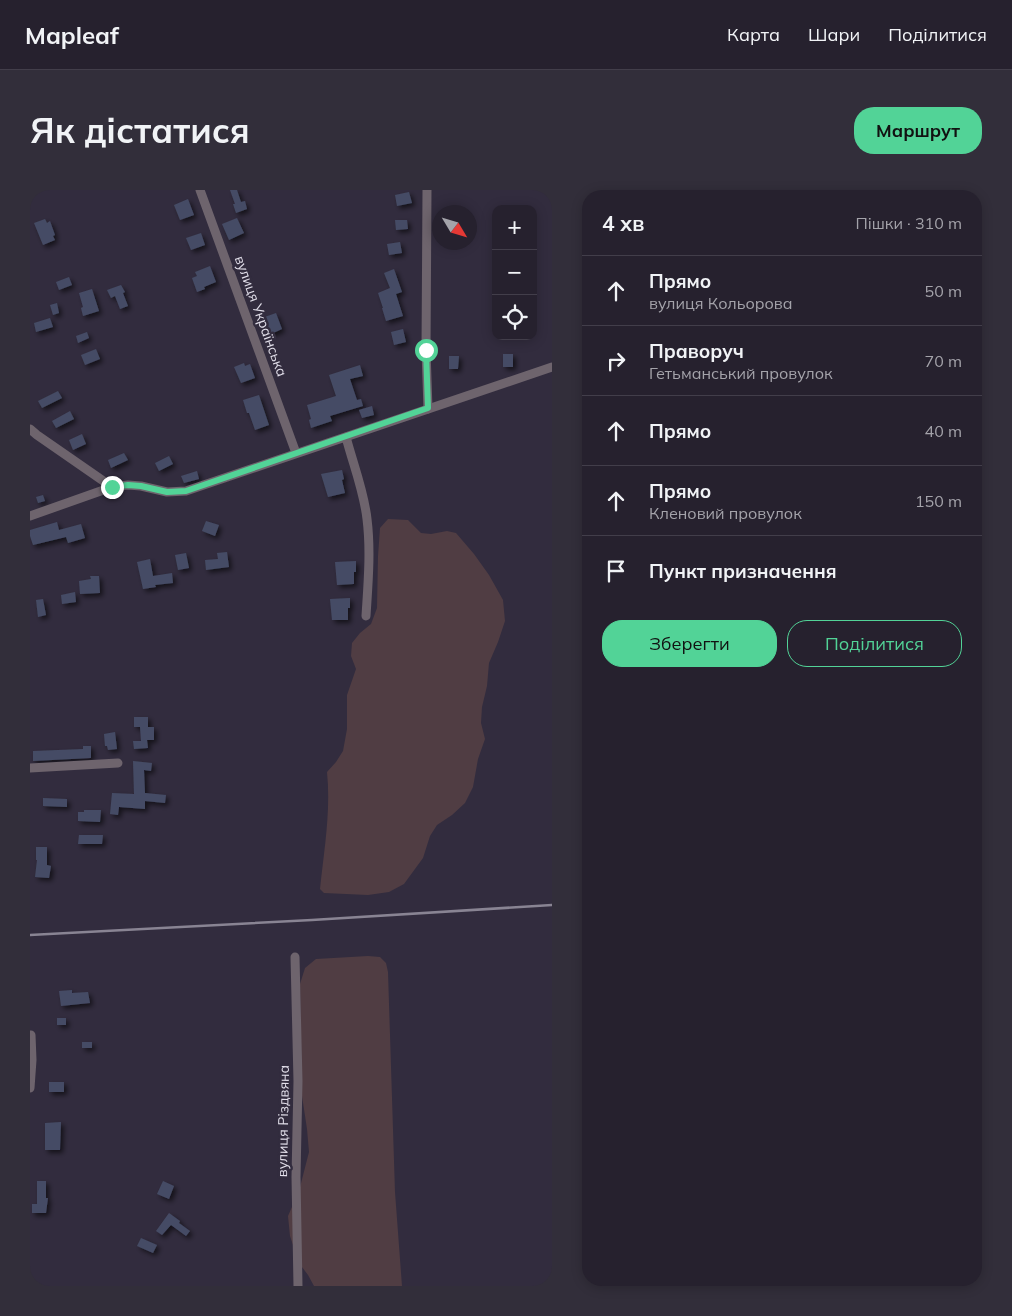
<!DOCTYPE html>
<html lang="uk">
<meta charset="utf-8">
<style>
:root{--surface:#26212e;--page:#322e3a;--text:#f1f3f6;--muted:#a4a3aa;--line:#423e4a;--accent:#52d397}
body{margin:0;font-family:Mulish,sans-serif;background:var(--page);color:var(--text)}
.controls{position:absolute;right:15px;top:15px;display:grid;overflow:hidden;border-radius:10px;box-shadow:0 2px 12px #0003}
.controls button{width:45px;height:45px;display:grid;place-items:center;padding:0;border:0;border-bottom:1px solid var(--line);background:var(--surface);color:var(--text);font:25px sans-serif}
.compass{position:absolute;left:402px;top:15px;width:45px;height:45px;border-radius:50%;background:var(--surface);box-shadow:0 2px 12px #0003;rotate:128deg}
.stop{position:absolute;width:15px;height:15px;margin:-11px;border:4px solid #52d397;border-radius:50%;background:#fff}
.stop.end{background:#52d397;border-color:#fff;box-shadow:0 1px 5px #0008}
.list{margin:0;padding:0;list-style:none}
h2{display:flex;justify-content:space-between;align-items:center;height:65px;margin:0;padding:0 20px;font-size:21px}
h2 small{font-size:16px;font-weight:400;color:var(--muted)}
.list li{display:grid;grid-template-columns:32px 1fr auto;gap:15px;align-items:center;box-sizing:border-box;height:70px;padding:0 20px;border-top:1px solid var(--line)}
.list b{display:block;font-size:19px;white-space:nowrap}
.list p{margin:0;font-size:16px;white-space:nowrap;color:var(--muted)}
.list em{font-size:16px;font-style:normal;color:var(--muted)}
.actions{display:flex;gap:10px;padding:15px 20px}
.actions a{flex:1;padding:11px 0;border:1px solid var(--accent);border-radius:20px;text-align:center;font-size:18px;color:var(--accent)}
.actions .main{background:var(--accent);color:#111}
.icon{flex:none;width:28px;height:28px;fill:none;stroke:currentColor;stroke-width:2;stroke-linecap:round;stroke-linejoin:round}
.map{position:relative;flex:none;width:522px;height:1096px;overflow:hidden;border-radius:20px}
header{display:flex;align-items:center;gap:30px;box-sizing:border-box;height:70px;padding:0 25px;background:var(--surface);border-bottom:1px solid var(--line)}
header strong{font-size:24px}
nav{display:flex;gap:28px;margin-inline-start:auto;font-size:18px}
.intro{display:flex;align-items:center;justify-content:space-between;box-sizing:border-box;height:120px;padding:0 30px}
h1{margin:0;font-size:35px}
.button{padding:12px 22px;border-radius:20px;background:var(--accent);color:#111;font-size:18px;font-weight:700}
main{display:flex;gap:30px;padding:0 30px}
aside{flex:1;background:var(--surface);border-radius:20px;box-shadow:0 2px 12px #0003}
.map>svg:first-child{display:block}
.green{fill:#503d43}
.building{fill:#454c65;filter:url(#shadow)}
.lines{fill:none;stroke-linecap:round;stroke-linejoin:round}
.minor{stroke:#6e646d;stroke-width:9}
.rail{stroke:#898493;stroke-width:2.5}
.route{stroke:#52d397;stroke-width:6}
.labels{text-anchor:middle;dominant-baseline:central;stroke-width:5;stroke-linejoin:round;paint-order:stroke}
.street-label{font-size:14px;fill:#e3e0eb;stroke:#322c3e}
</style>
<header>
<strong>Mapleaf</strong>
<nav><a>Карта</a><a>Шари</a><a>Поділитися</a></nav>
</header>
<div class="intro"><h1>Як дістатися</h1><a class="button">Маршрут</a></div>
<main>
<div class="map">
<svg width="522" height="1096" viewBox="0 0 522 1096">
<defs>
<filter id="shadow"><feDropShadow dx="3" dy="3" stdDeviation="2.5" flood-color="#0009"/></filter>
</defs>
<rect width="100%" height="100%" fill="#322c3e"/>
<!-- green -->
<g class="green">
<path d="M358 329 378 330 391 343 401 344 417 341 426 343 444 364 459 385 473 410 475 431 468 452 459 473 457 496 452 517 451 533 455 549 448 569 443 597 435 613 422 625 407 635 400 646 393 668 374 694 359 702 338 705 294 703 290 699C294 661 301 621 297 582L306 572 313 561 317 539V505L326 479 321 466 322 453 330 443 341 434 347 418 348 366 350 338Z"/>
<path d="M338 766 350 767 356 773 358 782 365 1002 372 1096H284L278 1085 269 1073 260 1046 258 1026 269 1001 279 962 277 939 272 906 270 794 275 778 286 769Z"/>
</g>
<!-- building -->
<g class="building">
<path d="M200 0H207L211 12 215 11 217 19 206 23 203 14H205Z"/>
<path d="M379 2 382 13 367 16 365 5Z"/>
<path d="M158 9 164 25 150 30 144 15Z"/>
<path d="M207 28 214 43 199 50 192 34Z"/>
<path d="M15 29 17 33 20 31 25 45 23 46 25 50 13 55 4 33Z"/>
<path d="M365 30H377L378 39 366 40Z"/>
<path d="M171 43 175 55 161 60 156 48Z"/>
<path d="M370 52 372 63 359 65 357 54Z"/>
<path d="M180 76 186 92 174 97 175 99 167 102 162 88 167 86 165 82Z"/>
<path d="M364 79 372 102 366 104 373 126 356 131 352 118H353L348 103 360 98 354 83Z"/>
<path d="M39 87 42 95 29 100 26 92Z"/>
<path d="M91 95 95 102 93 103 98 116 90 119 85 106 81 108 77 100Z"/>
<path d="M62 99 69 121 53 126 51 118 53 117 49 103Z"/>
<path d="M27 113 29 123 23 125 20 115Z"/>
<path d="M246 123 252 139 239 145 232 128Z"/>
<path d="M20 128 23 137 6 142 4 133Z"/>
<path d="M373 139 376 152 364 155 361 142Z"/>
<path d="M57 142 59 148 48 153 46 146Z"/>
<path d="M66 159 70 169 55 175 51 165Z"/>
<rect x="473" y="164" width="10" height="13"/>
<path d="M419 166H429L428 179H419Z"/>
<path d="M214 173 215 176 220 174 225 188 211 193 204 177Z"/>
<path d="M330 175 333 186 320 189 327 210 331 209 333 216 300 226 302 231 281 238 279 230 281 229 277 215 306 206 299 185Z"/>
<path d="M28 201 32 208 12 218 8 211Z"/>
<path d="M229 205 239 235 225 240 219 223H217L213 210Z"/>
<path d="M342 216 344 225 332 228 329 220Z"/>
<path d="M40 221 44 229 26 238 22 231Z"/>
<path d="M52 244 56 254 43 260 39 250Z"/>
<path d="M94 263 98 270 81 278 78 270Z"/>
<path d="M139 266 143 274 129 281 125 273Z"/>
<path d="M312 280 314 289 312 290 315 303 298 307 291 284Z"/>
<path d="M167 281 169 289 154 293 151 286Z"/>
<path d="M13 305 15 311 8 313 6 307Z"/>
<path d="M176 331 189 335 185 346 172 341Z"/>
<path d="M27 332 29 340 51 334 55 348 38 353 36 347 3 355 0 346V340Z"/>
<path d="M197 362 199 377 176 380 175 370 188 369 187 363Z"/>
<path d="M156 363 159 378 148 380 145 365Z"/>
<path d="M120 369 123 386 142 383 143 393 125 395 126 397 113 399 107 372Z"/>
<path d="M326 371V382H324V394L307 395 305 372Z"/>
<path d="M60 386H69L70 403 50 404 49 391 61 389Z"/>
<path d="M45 402 46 412 32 414 31 405Z"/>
<path d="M320 408V418H318V430H302L300 409Z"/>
<path d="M13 409 16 425 8 427 6 410Z"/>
<path d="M104 527H118V537H124V550H117L118 558 104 559 103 551H111L110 537H104Z"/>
<path d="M85 542 87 559 78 560 77 556H75L74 544Z"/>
<path d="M53 556H61V568L3 571V561L53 559Z"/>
<path d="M103 571 122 573 121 581 114 580 115 603 136 605 135 613 115 611V619L89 617 88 625 80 624 82 603 104 604Z"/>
<path d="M13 608 37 609V617L13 616Z"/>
<path d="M54 620H71L70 632 48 631V622H54Z"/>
<path d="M49 645H73L72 654H48Z"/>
<path d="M6 657H17V675L21 676 19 688 5 687 7 670H6Z"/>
<path d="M42 800V803L58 802 60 813 31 816 29 801Z"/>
<rect x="27" y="828" width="9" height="7"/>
<rect x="52" y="852" width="10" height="6"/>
<rect x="19" y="892" width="15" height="10"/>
<path d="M31 932 30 960H15V933Z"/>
<path d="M7 991H16V1008H18L16 1023H2V1014H7Z"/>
<path d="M133 991 144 996 139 1009 127 1004Z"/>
<path d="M139 1023 150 1031 149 1033 160 1041 156 1046 141 1035 132 1045 126 1041Z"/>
<path d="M111 1048 127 1055 123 1063 107 1056Z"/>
</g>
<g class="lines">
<!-- minor -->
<g class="minor">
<path d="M170 0 266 263"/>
<path d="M397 0 396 160 398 219"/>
<path d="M0 239 7 245 82 297"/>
<path d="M316 247C323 274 334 301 337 329 341 361 338 394 336 426"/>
<path d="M0 326 82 297 98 295 111 296 137 302 156 301 522 177"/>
<path d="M0 578 88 573"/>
<path d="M265 767 268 891 266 987 268 1096"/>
<path d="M0 898 2 870 1 845"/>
</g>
<!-- rail -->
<path class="rail" d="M0 745 282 730 522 715"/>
</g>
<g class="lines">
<!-- route -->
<path class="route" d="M82 297 98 295 111 296 137 302 156 301 398 218 396 160"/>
</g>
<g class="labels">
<!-- street labels -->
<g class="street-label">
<text transform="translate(231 126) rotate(70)">вулиця Українська</text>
<text transform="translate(253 931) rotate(-89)">вулиця Різдвяна</text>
</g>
</g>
</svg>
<div class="controls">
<button>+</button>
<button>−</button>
<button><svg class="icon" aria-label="locate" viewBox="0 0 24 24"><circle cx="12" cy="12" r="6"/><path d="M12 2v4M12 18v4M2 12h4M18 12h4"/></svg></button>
</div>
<svg class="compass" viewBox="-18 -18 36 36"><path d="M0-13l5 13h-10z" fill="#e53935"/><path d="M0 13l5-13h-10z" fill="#a4a3aa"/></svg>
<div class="stop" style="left:396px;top:160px"></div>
<div class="stop end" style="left:82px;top:297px"></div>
</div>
<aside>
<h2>4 хв<small>Пішки · 310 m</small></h2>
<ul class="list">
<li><svg class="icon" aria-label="ahead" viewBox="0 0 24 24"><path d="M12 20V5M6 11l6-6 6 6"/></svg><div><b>Прямо</b><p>вулиця Кольорова</p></div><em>50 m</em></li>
<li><svg class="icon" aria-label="right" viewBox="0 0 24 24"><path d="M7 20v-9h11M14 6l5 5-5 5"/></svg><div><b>Праворуч</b><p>Гетьманський провулок</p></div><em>70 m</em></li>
<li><svg class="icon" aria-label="ahead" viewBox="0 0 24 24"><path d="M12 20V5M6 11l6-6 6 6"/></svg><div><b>Прямо</b></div><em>40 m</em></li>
<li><svg class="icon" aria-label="ahead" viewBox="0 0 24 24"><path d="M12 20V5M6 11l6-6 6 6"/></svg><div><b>Прямо</b><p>Кленовий провулок</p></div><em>150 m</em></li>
<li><svg class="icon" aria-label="arrive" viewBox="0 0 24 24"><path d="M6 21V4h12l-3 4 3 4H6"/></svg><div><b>Пункт призначення</b></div></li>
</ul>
<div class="actions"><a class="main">Зберегти</a><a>Поділитися</a></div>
</aside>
</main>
